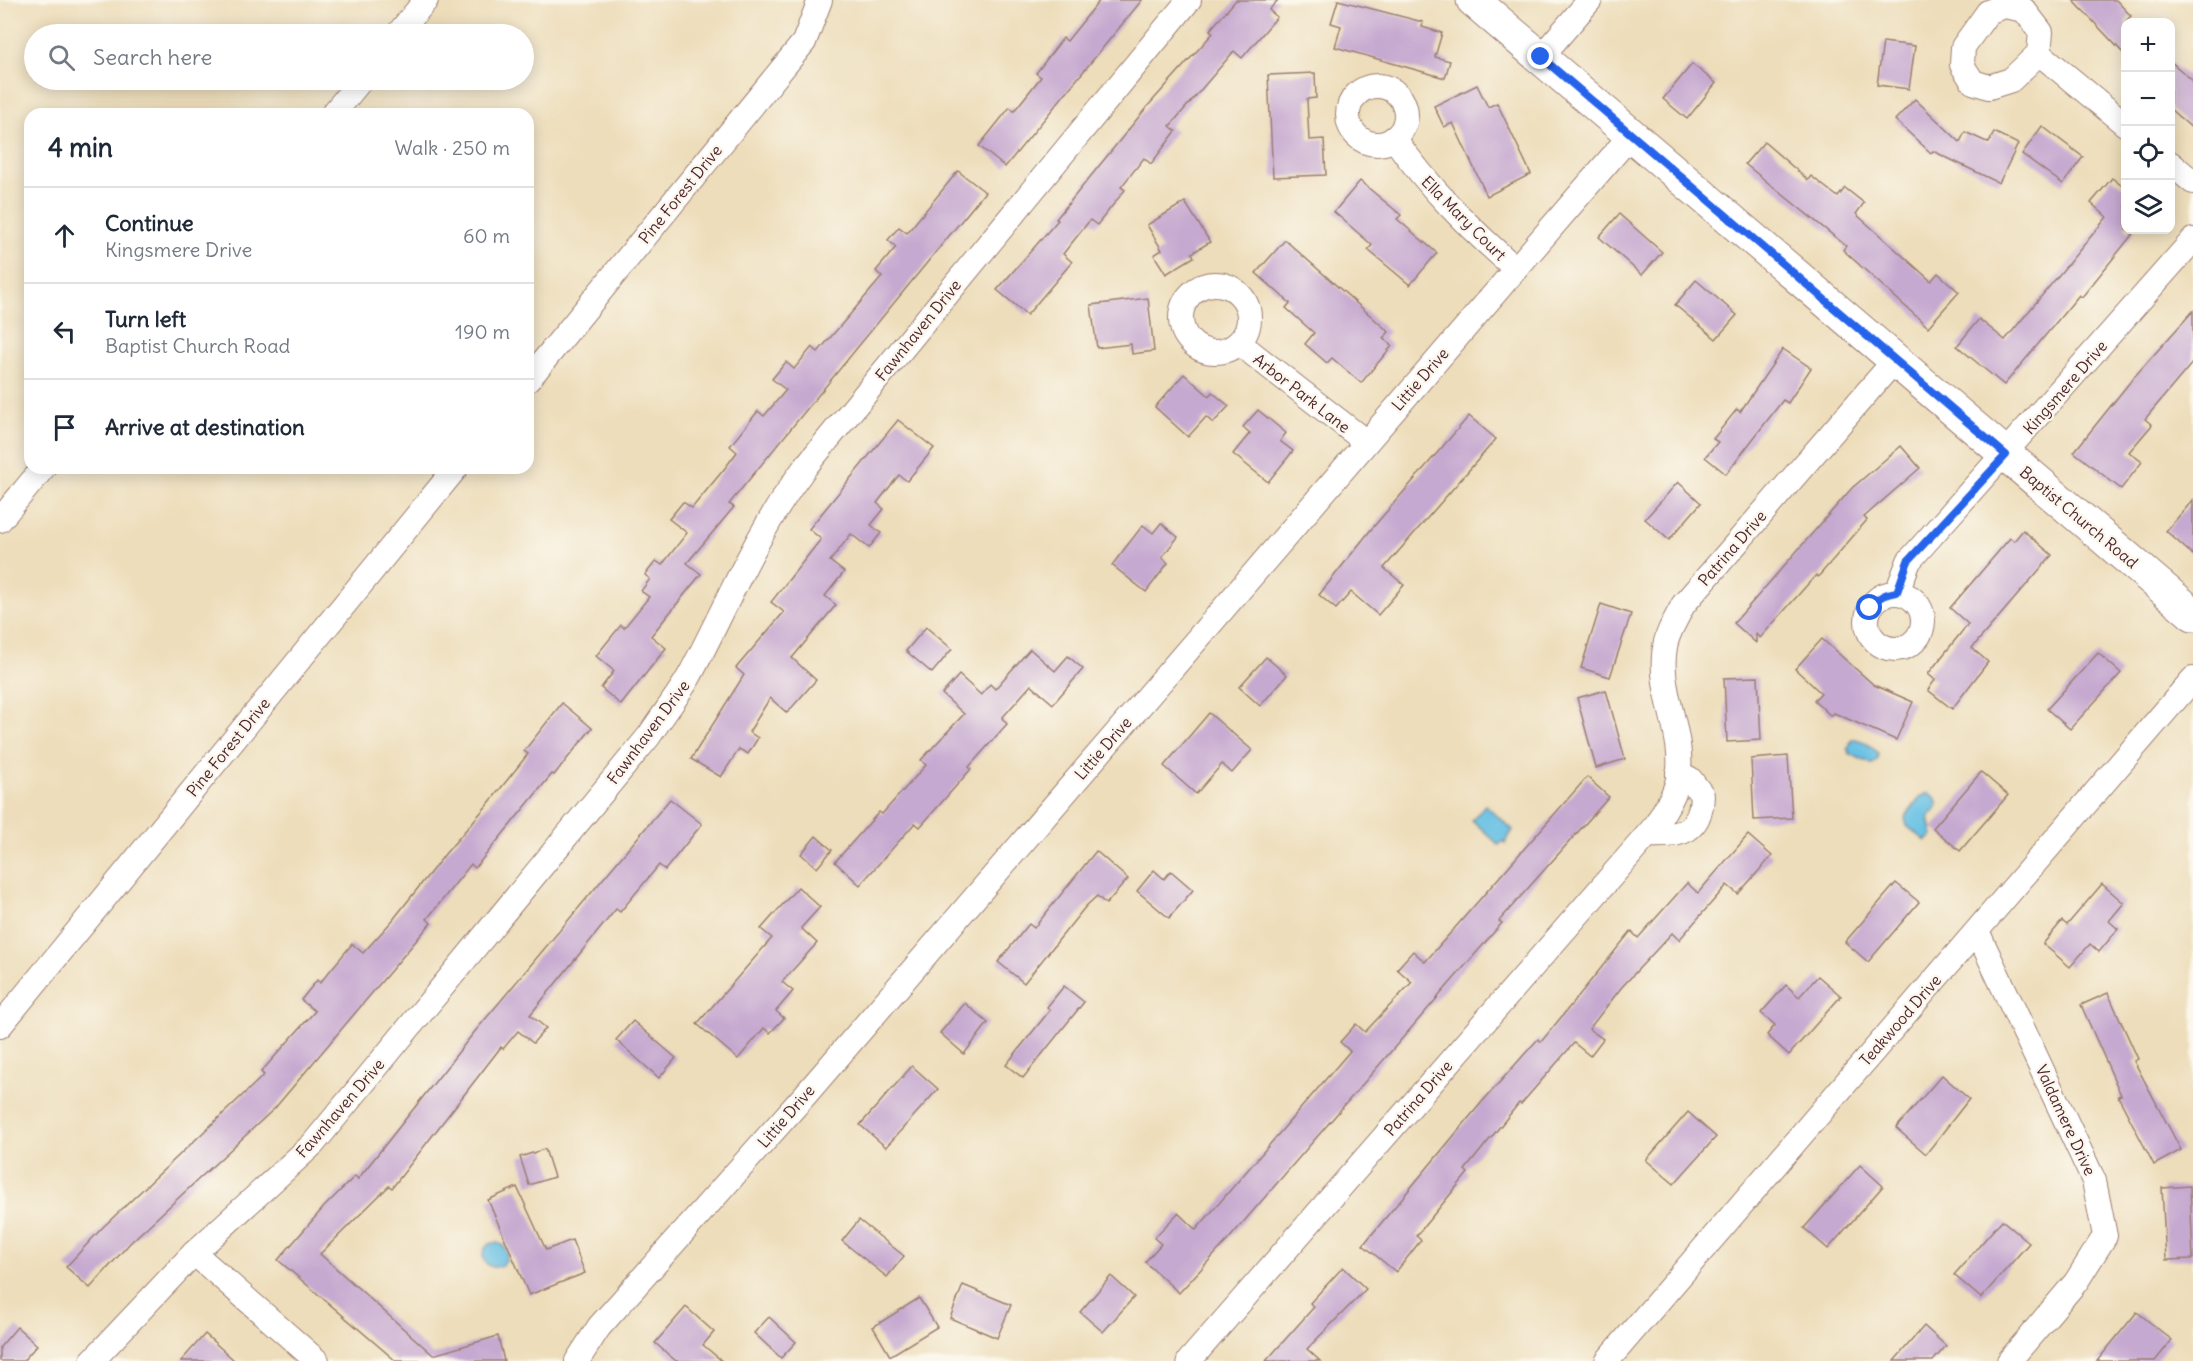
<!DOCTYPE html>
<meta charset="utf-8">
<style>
:root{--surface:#fff;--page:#f6f6f7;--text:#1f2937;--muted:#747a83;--line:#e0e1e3}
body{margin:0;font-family:Delius,sans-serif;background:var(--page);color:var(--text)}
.controls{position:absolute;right:18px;top:18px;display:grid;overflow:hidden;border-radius:12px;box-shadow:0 3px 15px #0003}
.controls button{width:54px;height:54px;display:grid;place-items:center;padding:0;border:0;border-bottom:2px solid var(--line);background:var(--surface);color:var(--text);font:30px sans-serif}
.stop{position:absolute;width:18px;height:18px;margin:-14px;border:4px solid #2563eb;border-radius:50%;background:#fff}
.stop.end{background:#2563eb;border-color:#fff;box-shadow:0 2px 6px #0008}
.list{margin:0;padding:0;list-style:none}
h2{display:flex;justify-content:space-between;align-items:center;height:78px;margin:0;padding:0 24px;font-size:26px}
h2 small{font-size:20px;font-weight:400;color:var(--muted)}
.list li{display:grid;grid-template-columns:39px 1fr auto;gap:18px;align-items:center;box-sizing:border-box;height:96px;padding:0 24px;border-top:2px solid var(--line)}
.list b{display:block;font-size:22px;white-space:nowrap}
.list p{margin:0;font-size:20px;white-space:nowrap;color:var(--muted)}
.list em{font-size:20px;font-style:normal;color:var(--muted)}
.icon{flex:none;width:33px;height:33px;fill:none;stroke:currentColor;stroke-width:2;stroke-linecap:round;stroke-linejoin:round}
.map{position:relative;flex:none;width:2193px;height:1361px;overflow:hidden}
.search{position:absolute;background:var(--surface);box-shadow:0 3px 15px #0003;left:24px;top:24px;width:510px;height:66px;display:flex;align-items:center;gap:15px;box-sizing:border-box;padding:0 21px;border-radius:33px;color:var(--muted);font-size:22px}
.panel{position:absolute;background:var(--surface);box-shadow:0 3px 15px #0003;left:24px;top:108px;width:510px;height:366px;border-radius:18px}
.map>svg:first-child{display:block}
.water{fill:#65c0e3;stroke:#587087;stroke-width:1.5}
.building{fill:#c6a9d0}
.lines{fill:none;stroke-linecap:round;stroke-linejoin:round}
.street-casing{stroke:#9c7e72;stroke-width:26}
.secondary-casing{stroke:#9c7e72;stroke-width:35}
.street{stroke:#fff;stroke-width:24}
.secondary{stroke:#fff;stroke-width:33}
.route{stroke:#2563eb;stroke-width:8}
.labels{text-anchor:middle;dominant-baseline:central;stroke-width:5;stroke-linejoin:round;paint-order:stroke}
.street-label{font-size:16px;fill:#4a1f2b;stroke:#fbf7ec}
</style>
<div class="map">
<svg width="2193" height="1361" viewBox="0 0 2193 1361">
<rect width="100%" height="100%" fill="#fbf7ec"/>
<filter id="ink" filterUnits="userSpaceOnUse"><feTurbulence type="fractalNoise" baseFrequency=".0167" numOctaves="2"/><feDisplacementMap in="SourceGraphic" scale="12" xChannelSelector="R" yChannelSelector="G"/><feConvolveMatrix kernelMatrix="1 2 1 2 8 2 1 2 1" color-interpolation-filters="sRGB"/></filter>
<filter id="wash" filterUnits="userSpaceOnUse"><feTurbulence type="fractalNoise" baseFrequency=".008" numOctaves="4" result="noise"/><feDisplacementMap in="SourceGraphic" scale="24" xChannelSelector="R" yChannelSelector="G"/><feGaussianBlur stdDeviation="1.35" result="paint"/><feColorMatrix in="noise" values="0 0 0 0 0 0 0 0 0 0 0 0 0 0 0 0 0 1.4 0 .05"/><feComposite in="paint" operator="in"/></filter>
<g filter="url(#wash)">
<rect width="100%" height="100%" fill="#edddba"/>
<!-- water -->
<g class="water">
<path d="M1852 739C1861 738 1873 747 1878 753V759L1872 764 1850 754 1848 749Z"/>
<path d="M1928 793 1935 797C1941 808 1935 810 1929 818L1933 836 1926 841 1907 826 1905 818 1920 797Z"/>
<path d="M1485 805 1513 830 1505 843 1503 841 1499 845 1472 820Z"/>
<circle cx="495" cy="1255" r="12"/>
</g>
<g id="blocks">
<!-- building -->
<g class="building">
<path d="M1100 0H1142L1005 167 979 146 1010 107 1014 111 1041 77 1036 73 1063 38 1067 41Z"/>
<path d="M1236 0H1278L1269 10 1277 17 1242 58 1234 51 1170 126 1176 131 1151 164 1144 158 1121 187 1125 190 1097 225 1090 220 1063 254 1072 262 1027 315 997 290 1058 220 1056 219 1146 108 1213 33 1210 30Z"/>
<path d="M1338 0 1423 22 1422 27 1442 33 1435 57 1450 61 1445 78 1335 47 1341 26 1331 23Z"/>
<path d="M2073 0H2116L2131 16 2126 21V56Z"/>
<path d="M1883 42 1915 46 1909 89 1877 85Z"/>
<path d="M2170 61 2193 81V129L2170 109Z"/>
<path d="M1692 64 1716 83 1687 119 1663 99Z"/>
<path d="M1315 73 1316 98 1307 99 1309 140 1324 139 1326 175 1273 177 1268 75Z"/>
<path d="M1477 85 1488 107 1497 103 1531 174 1487 196 1453 123 1444 127 1434 106Z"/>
<path d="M1915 99 1960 142 1965 132 1989 143 1994 132 2018 144 1999 183 1933 151 1931 153 1895 120Z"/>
<path d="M2042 126 2083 157 2063 184 2022 154Z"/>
<path d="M1764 142 1808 180 1811 176 1838 197 1845 188 1864 203 1856 214 1931 281 1938 273 1959 292 1928 327 1843 250 1846 246 1745 164Z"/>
<path d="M958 171 985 192 729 504 734 507 687 563 701 574 651 636 666 648 621 705 601 688 614 671 596 656 621 625 624 628 649 597 641 591 650 579 645 575 656 561 662 565 687 533 669 519 683 502 692 508 725 468 737 452 730 446 758 411 764 416 786 390 772 379 786 362 794 369 812 347 818 352 882 277 876 271 896 247 888 240 899 227 907 233Z"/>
<path d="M2112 178 2126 189V230H2136L2082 297 2079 295 2004 385 1957 346 1979 319 2005 340 2107 217 2091 203Z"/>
<path d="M1360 181 1401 215 1397 219 1437 253 1410 285 1368 250 1372 245 1334 212Z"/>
<path d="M1185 202 1210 242 1192 253 1194 257 1166 274 1154 255 1162 250 1147 225Z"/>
<path d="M1619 214 1662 252 1642 275 1599 237Z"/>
<path d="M1285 240 1389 332 1383 338 1392 346 1361 383 1332 358 1327 363 1305 344 1314 333 1286 308 1290 303 1256 273Z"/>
<path d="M1696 280 1737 315 1716 339 1675 305Z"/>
<path d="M1148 298 1154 351 1132 354 1131 344 1097 348 1091 305Z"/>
<path d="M2193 311V362L2145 419 2152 425 2129 452 2142 462 2121 489 2074 452 2134 377Z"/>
<path d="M1783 349 1811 368 1788 403 1783 400 1726 474 1705 457 1718 442 1713 439 1737 409 1740 412Z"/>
<path d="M1184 374 1209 396 1212 392 1229 406 1213 423 1206 417 1188 437 1155 407Z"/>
<path d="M1258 410 1286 433 1280 441 1293 451 1268 482 1233 454 1250 433 1243 427Z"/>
<path d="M1469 416 1496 439 1384 568 1404 585 1378 615 1351 592 1336 609 1319 595 1369 532Z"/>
<path d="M898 420 934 448 907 481 899 475 877 503 884 509 871 525 881 533 869 548 851 534 830 561 844 572 825 596 836 605 792 658 816 680 787 713 770 698 749 732 758 738 748 754 739 749 721 777 691 759 744 675 736 668 784 612 771 602 821 539 809 529Z"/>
<path d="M1901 446 1920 468 1864 517 1867 520 1818 577 1816 575 1760 638 1756 634V643L1734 623 1852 488Z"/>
<path d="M1678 482 1701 503 1669 540 1645 519Z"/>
<path d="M2193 500V555L2166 531Z"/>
<path d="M1161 523 1178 537 1162 557 1168 563 1146 592 1112 565 1143 525 1153 533Z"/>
<path d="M2023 530 2052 555 1972 648 1988 662 1952 709 1928 690 1935 680 1928 674 1968 624 1950 608 2010 538 2014 541Z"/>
<path d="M1601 604 1631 614 1610 677 1581 668Z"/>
<path d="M926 627 952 649 932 673 906 651Z"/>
<path d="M1822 639 1874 685 1913 702 1896 740 1834 713 1831 716 1814 700 1821 693 1795 669Z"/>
<path d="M1030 649 1055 671 1068 656 1083 669 1053 704 1031 685 1002 718 1007 724 969 767 971 769 920 827 915 823 860 885 835 862 879 812 882 814 926 765 921 760 964 714 942 694 959 675 981 695 990 684 995 689Z"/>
<path d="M2098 653 2121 673 2070 729 2047 709Z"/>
<path d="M1266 657 1287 675 1260 706 1239 687Z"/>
<path d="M1758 677 1761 740 1727 742 1724 678Z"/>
<path d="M1606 690 1625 759 1596 768 1577 698Z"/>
<path d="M562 703 592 728 554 775 552 774 475 868 471 864 427 919 431 923 275 1108 130 1243 90 1288 66 1267 103 1227 264 1075 261 1072 315 1011 301 1000 317 980 320 983 352 944 363 953 392 921 445 854 489 803 528 754 524 751Z"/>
<path d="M1209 713 1252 750 1232 773 1222 764 1196 794 1164 766Z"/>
<path d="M1788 756 1792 818 1754 820 1751 759Z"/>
<path d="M1981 772 2008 795 1960 851 1933 828Z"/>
<path d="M1587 777 1609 797 1499 921 1502 923 1227 1241 1179 1293 1145 1262 1161 1244 1154 1238 1178 1213 1196 1230 1350 1051 1340 1042 1356 1024 1365 1032 1412 982 1397 969 1413 951 1425 962Z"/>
<path d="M670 799 702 824 665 870 659 865 620 912 616 909 530 1015 546 1028 533 1043 518 1031 503 1049 501 1047 392 1188 389 1186 320 1254 433 1355 498 1336 504 1361H396L278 1260 324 1207 355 1176 358 1179 472 1035Z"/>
<path d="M1748 835 1772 856 1738 894 1727 885 1679 940 1672 933 1621 988 1589 1029 1603 1039 1590 1056 1574 1043 1521 1104 1519 1103 1465 1170 1468 1173 1416 1236 1421 1240 1396 1272 1363 1245 1482 1102 1538 1039 1541 1042 1631 931 1638 938 1687 883 1698 893Z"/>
<path d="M816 836 832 850 817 868 801 854Z"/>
<path d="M1096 851 1128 879 1106 904 1097 896 1086 906 1024 983 998 962 1029 924 1034 928Z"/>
<path d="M1154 870 1164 879 1171 871 1193 890 1169 918 1137 891Z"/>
<path d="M1896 883 1919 902 1868 962 1845 942Z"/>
<path d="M2102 884 2124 903 2109 921 2118 929 2099 952 2090 944 2070 967 2043 944 2062 921 2067 925Z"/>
<path d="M798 887 820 907 801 928 817 943 782 982 793 991 776 1011 784 1018 770 1033 764 1028 738 1059 697 1024 772 938 761 929Z"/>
<path d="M1818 976 1841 996 1789 1055 1767 1035 1775 1025 1761 1013 1786 985 1799 997Z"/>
<path d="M1064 986 1084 1002 1023 1078 1006 1065 1050 1010 1047 1007Z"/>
<path d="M2108 993 2138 1059 2134 1061 2181 1150 2154 1165 2118 1096 2121 1095 2081 1005Z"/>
<path d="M965 1003 988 1023 964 1054 940 1033Z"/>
<path d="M633 1021 676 1058 659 1078 616 1040Z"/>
<path d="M912 1066 938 1089 886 1147 860 1125Z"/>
<path d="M1942 1075 1969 1099 1926 1154 1896 1128Z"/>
<path d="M1688 1112 1716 1137 1674 1184 1646 1160Z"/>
<path d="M545 1149 554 1177 529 1185 520 1157Z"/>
<path d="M1860 1165 1883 1186 1828 1249 1804 1228Z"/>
<path d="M2190 1186 2193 1259 2166 1260 2162 1188Z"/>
<path d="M517 1187 546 1250 572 1240 585 1273 529 1295 488 1200Z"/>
<path d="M859 1220 904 1256 887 1277 842 1241Z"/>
<path d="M2002 1220 2029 1243 1981 1298 1954 1275Z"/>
<path d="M1343 1267 1366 1289 1307 1349 1320 1361H1266L1314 1307 1310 1303Z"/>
<path d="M1111 1276 1134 1297 1103 1332 1080 1312Z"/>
<path d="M963 1285 1011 1305 997 1338 950 1318Z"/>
<path d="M919 1298 937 1327 890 1356 873 1327Z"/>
<path d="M686 1307 714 1332 703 1345 722 1361H676L655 1343Z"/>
<path d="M2137 1312 2172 1340 2155 1361H2097Z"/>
<path d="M769 1317 796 1342 781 1358 754 1333Z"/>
<path d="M1924 1326 1946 1346 1933 1361H1894Z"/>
<path d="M17 1327 37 1345 23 1361H0V1347Z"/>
<path d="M205 1334 235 1361H181Z"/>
</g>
</g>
</g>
<g filter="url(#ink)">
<use href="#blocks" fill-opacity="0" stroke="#9c7e72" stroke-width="1.5"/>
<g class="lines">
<defs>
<g id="street">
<path d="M2004 6 2024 10 2041 32 2039 53 2011 80 1989 87 1973 82 1962 65 1963 47 1988 12Z"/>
<path d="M398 34 426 0"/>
<path d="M2039 53 2126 125"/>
<path d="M1541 57 1590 0"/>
<circle cx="1377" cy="115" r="29"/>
<path d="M333 114 361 80"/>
<path d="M1394 138C1429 188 1469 228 1515 268"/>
<path d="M2170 163 2193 182"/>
<circle cx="1215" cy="318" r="34"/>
<path d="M1239 343 1366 442"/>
<path d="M528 380 804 42 820 0"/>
<path d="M0 520 43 468"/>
<path d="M1897 592 1909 561 2193 240"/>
<circle cx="1895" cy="621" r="28"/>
<path d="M1648 835C1681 837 1701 832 1702 795L1690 779 1678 773"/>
<path d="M1977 931 2094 1181 2105 1236 2076 1282 2009 1361"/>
<path d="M0 1026 456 468"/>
<path d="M194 1253 317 1361"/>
<path d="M92 1361 194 1253 313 1144 649 736C662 716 678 696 690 675 729 601 755 534 806 466L1189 0"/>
<path d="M577 1361 599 1327 806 1094 1631 135"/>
<path d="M1189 1361 1656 825C1664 810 1675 796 1678 779 1686 735 1657 692 1665 647 1667 632 1677 618 1683 605L1895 360"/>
<path d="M1607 1361 2193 679"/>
</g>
<path id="secondary" d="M1473 0 2193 614"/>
</defs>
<!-- street casing -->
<use href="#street" class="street-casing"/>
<!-- secondary casing -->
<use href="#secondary" class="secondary-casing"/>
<!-- street -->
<use href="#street" class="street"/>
<!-- secondary -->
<use href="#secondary" class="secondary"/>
</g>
</g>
<g class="lines" filter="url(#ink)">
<!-- route -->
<path class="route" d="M1541 57 2006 455 1908 561 1897 592C1884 594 1878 597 1870 608"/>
</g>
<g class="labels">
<!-- street labels -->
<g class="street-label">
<text transform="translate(680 194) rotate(-51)">Pine Forest Drive</text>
<text transform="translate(1464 218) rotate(45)">Ella Mary Court</text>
<text transform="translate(918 330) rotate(-51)">Fawnhaven Drive</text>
<text transform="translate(1420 379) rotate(-49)">Littie Drive</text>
<text transform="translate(2065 387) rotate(-49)">Kingsmere Drive</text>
<text transform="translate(1302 393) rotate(38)">Arbor Park Lane</text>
<text transform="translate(2079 517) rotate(40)">Baptist Church Road</text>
<text transform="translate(1732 548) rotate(-49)">Patrina Drive</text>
<text transform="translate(648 732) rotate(-53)">Fawnhaven Drive</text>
<text transform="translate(228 747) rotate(-51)">Pine Forest Drive</text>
<text transform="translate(1103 748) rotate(-49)">Littie Drive</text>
<text transform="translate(1900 1020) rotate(-49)">Teakwood Drive</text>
<text transform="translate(1418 1098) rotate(-49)">Patrina Drive</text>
<text transform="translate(340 1108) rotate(-49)">Fawnhaven Drive</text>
<text transform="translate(786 1116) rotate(-49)">Littie Drive</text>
<text transform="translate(2066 1120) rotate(65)">Valdamere Drive</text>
</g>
</g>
</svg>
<div class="controls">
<button>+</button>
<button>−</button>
<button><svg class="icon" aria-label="locate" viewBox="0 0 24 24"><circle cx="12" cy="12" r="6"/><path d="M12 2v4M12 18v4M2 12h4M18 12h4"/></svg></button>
<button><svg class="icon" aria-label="layers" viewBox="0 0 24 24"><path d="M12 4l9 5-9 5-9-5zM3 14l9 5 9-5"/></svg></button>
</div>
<div class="stop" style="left:1870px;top:608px"></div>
<div class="stop end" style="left:1541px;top:57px"></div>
<div class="search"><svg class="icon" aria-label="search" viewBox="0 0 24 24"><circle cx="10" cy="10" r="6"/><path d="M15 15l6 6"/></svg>Search here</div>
<section class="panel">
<h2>4 min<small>Walk · 250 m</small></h2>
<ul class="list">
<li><svg class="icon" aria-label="ahead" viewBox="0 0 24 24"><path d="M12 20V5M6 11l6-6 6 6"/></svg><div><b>Continue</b><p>Kingsmere Drive</p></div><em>60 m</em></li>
<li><svg class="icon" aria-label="left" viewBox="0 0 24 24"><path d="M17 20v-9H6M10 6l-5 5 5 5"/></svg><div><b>Turn left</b><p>Baptist Church Road</p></div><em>190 m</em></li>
<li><svg class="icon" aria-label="arrive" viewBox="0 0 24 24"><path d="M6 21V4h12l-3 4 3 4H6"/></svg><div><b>Arrive at destination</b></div></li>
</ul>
</section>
</div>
